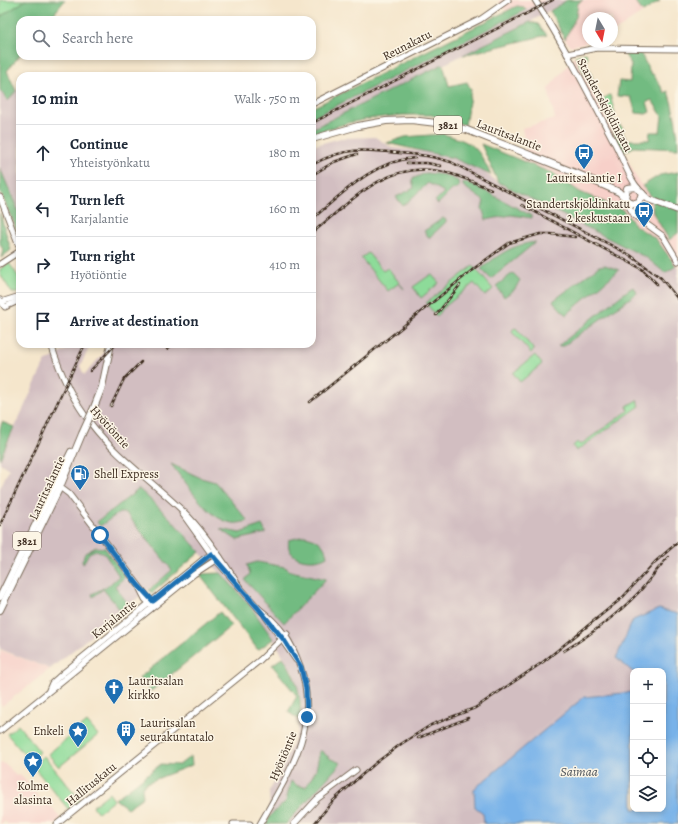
<!DOCTYPE html>
<meta charset="utf-8">
<style>
:root{--surface:#fff;--page:#f2f2f3;--text:#1f2937;--muted:#747a83;--line:#e0e1e3}
body{margin:0;font-family:Alegreya,serif;background:var(--page);color:var(--text)}
.controls{position:absolute;right:12px;bottom:12px;display:grid;overflow:hidden;border-radius:8px;box-shadow:0 2px 6px #0003}
.controls button{width:36px;height:36px;display:grid;place-items:center;padding:0;border:0;border-bottom:1px solid var(--line);background:var(--surface);color:var(--text);font:20px sans-serif}
.compass{position:absolute;left:582px;top:12px;width:36px;height:36px;border-radius:50%;background:var(--surface);box-shadow:0 2px 6px #0003;rotate:170deg}
.stop{position:absolute;width:12px;height:12px;margin:-9px;border:3px solid #1f6fb2;border-radius:50%;background:#fff}
.stop.end{background:#1f6fb2;border-color:#fff;box-shadow:0 1px 4px #0008}
.list{margin:0;padding:0;list-style:none}
h2{display:flex;justify-content:space-between;align-items:center;height:52px;margin:0;padding:0 16px;font-size:17px}
h2 small{font-size:13px;font-weight:400;color:var(--muted)}
.list li{display:grid;grid-template-columns:26px 1fr auto;gap:12px;align-items:center;box-sizing:border-box;height:56px;padding:0 16px;border-top:1px solid var(--line)}
.list b{display:block;font-size:15px;white-space:nowrap}
.list p{margin:0;font-size:13px;white-space:nowrap;color:var(--muted)}
.list em{font-size:13px;font-style:normal;color:var(--muted)}
.icon{flex:none;width:22px;height:22px;fill:none;stroke:currentColor;stroke-width:2;stroke-linecap:round;stroke-linejoin:round}
.map{position:relative;flex:none;width:678px;height:824px;overflow:hidden}
.search{position:absolute;background:var(--surface);box-shadow:0 2px 6px #0003;left:16px;top:16px;width:300px;height:44px;display:flex;align-items:center;gap:10px;box-sizing:border-box;padding:0 14px;border-radius:12px;color:var(--muted);font-size:15px}
.panel{position:absolute;background:var(--surface);box-shadow:0 2px 6px #0003;left:16px;top:72px;width:300px;height:276px;border-radius:12px}
.map>svg:first-child{display:block}
.built{fill:#f7d0c9}
.industrial{fill:#d2bec1}
.green{fill:#8ddb99;stroke:#64825c}
.forest{fill:#72bb81;stroke:#567250}
.water{fill:#78b2e9;stroke:#5a6e84}
.lines{fill:none;stroke-linecap:round;stroke-linejoin:round}
.secondary-casing{stroke:#7c6c5b;stroke-width:7}
.primary-casing{stroke:#7c6c5b;stroke-width:8}
.secondary{stroke:#fff;stroke-width:5}
.primary{stroke:#fff;stroke-width:6}
.rail-casing{stroke:#3b2a1e;stroke-width:2.5}
.rail{stroke:#fcf5e5;stroke-width:1;stroke-dasharray:3;stroke-linecap:butt}
.primary-bridge-casing{stroke:#7c6c5b;stroke-width:8;stroke-linecap:butt}
.primary-bridge{stroke:#fff;stroke-width:6}
.route{stroke:#1f6fb2;stroke-width:5}
.labels{text-anchor:middle;dominant-baseline:central;stroke-width:3;stroke-linejoin:round;paint-order:stroke}
.shield{fill:#fcf5e5;stroke:#75675a;stroke-width:1}
.shield-label{font-size:11px;font-weight:bold;fill:#3b2a1e}
.street-label{font-size:12px;fill:#3b2a1e;stroke:#fcf5e5}
.poi-label{font-size:12px;fill:#3b2a1e;stroke:#fcf5e5;text-anchor:start}
.water-label{font-size:13px;font-style:italic;fill:#4d535b;stroke:#fcf5e5}
</style>
<div class="map">
<svg width="678" height="824" viewBox="0 0 678 824">
<rect width="100%" height="100%" fill="#fcf5e5"/>
<filter id="ink" filterUnits="userSpaceOnUse"><feTurbulence type="fractalNoise" baseFrequency=".025" numOctaves="2"/><feDisplacementMap in="SourceGraphic" scale="8" xChannelSelector="R" yChannelSelector="G"/><feConvolveMatrix kernelMatrix="1 2 1 2 8 2 1 2 1" color-interpolation-filters="sRGB"/></filter>
<filter id="wash" filterUnits="userSpaceOnUse"><feTurbulence type="fractalNoise" baseFrequency=".012" numOctaves="4" result="noise"/><feDisplacementMap in="SourceGraphic" scale="16" xChannelSelector="R" yChannelSelector="G"/><feGaussianBlur stdDeviation="0.9" result="paint"/><feColorMatrix in="noise" values="0 0 0 0 0 0 0 0 0 0 0 0 0 0 0 0 0 1.4 0 .05"/><feComposite in="paint" operator="in"/></filter>
<g filter="url(#wash)">
<rect width="100%" height="100%" fill="#f5e6cc"/>
<!-- built -->
<g class="built">
<path d="M501 0H545L526 10 524 7 517 6 506 11 499 2Z"/>
<path d="M567 0H650L654 5 612 33V18H588V42L572 46 568 44 550 11Z"/>
<path d="M575 56 599 101 638 181 651 196 653 213 669 240 678 233V265L676 266 669 255 643 229 636 226 623 210 580 192 554 174 522 161 526 149 522 128 555 119 548 89Z"/>
<path d="M0 650 50 669 2 706 0 703Z"/>
<path d="M2 763 8 766 16 776 20 774 41 800 46 801 61 819 55 824H7L6 821 0 824V764Z"/>
</g>
<!-- industrial -->
<g class="industrial">
<path d="M545 0H567L530 22 312 129V118Z"/>
<path d="M20 86V238L0 191V90L11 97Z"/>
<path d="M375 137 392 148 444 154 479 168 497 182 647 258 665 273 676 266 678 269V614L659 609 616 658 633 672V692L584 697 483 813 484 824H266L270 816 269 791 279 775 298 731 302 704 294 674 273 639 250 606 221 573 200 553 172 570 50 669 0 649V488L9 469 0 463V459L45 362 77 344H91L80 366 84 375 112 344H312V146L341 138Z"/>
</g>
<!-- green -->
<g class="green">
<path d="M0 0H26L0 17Z"/>
<path d="M586 53 588 59 585 60 587 71H590L593 80 590 85 575 56Z"/>
<path d="M610 95 615 114 613 116 615 123 612 125 599 101Z"/>
<path d="M368 253 383 271 388 268 404 289 399 283 388 291 361 258Z"/>
<path d="M9 263 20 279V293H12L0 274V269Z"/>
<path d="M473 266 493 289 485 296 474 283 443 308 437 317 426 303Z"/>
<path d="M430 275H432L439 283 421 298 413 287Z"/>
<path d="M516 328 534 350 531 353 512 332 513 329Z"/>
<path d="M535 355 542 364 520 382 513 373Z"/>
<path d="M637 400 640 406 576 451 573 446 577 442 580 445 628 411 627 406Z"/>
<path d="M87 722 98 735 59 767 48 754Z"/>
<path d="M18 725 40 752 29 760 7 734Z"/>
<path d="M44 756 80 800 69 810 32 765Z"/>
<path d="M109 793 114 800 98 813 93 806Z"/>
</g>
<!-- forest -->
<g class="forest">
<path d="M26 0H65L49 20H20V55L7 71 16 91 8 101 0 90V17Z"/>
<path d="M567 0H583L578 3 576 17 565 39 550 11Z"/>
<path d="M634 0H659L660 1 643 12Z"/>
<path d="M517 6 524 7 526 10 312 118V108Z"/>
<path d="M530 22 538 24 547 35 463 55Z"/>
<path d="M623 52H640L651 74H653L665 93 668 91C674 110 678 129 678 149L634 147 624 152 611 128 620 125 624 130 622 132 627 140H649L650 132H660L662 116 652 100 647 102 650 112 646 114 636 113 631 97 617 96 619 81 630 82 631 64Z"/>
<path d="M443 64 449 86 467 82 471 90 465 125 431 115H403L374 118 348 123 312 134V129Z"/>
<path d="M443 134C475 143 477 146 491 175L453 158 387 143 405 137Z"/>
<path d="M481 144 554 174 580 192 623 210 636 226 656 239 676 266 665 273 647 258 498 182Z"/>
<path d="M0 168 20 215V238L0 191Z"/>
<path d="M678 172V233L669 240 653 213 651 196 642 186 660 175Z"/>
<path d="M426 173 445 175 458 181 459 187 452 190 438 204 435 201 444 192 428 183 403 206 396 197 414 188 412 179Z"/>
<path d="M463 182 474 185 532 216V218L511 215 486 220 482 208 484 201 463 186Z"/>
<path d="M0 213 11 250 1 258 3 250 0 243Z"/>
<path d="M443 218 446 220V222L429 238 424 231Z"/>
<path d="M536 242 491 279 481 269C498 255 513 244 536 242Z"/>
<path d="M605 265 619 270 566 315 553 301 599 266Z"/>
<path d="M513 273 520 280 515 289 504 297 496 286Z"/>
<path d="M633 287 637 293 563 346H558L628 290Z"/>
<path d="M2 422 14 427 0 459V429Z"/>
<path d="M171 464 201 478 215 482 248 521C243 522 237 524 232 523 209 520 185 482 171 464Z"/>
<path d="M139 489 169 517 200 552 152 593 149 590 172 570 126 513H119L100 526 97 522Z"/>
<path d="M262 525 266 533 237 540 220 529 240 533Z"/>
<path d="M305 536C317 538 325 544 327 556 315 564 284 561 289 540Z"/>
<path d="M96 547 105 548 125 577 115 586 128 604 121 611 103 589 93 597 92 594 109 585 119 576 104 553 96 550 89 553 83 564 82 561 85 553Z"/>
<path d="M257 562 285 567 290 571 326 579 284 623 245 580 250 574 247 565Z"/>
<path d="M221 573 250 606 273 639 258 650 199 574Z"/>
<path d="M220 612 231 626 151 691 139 678Z"/>
<path d="M283 657C297 678 302 695 300 720L288 712 297 696 272 665Z"/>
<path d="M320 750 331 759 341 763 286 824H266L270 816 286 801 291 781 298 786 306 787 316 770Z"/>
<path d="M191 756 192 765 146 783 142 788 143 797 127 808 115 799 161 764 179 765Z"/>
</g>
<!-- water -->
<path class="water" d="M659 609 678 614V824H484L483 813 475 807 474 789 584 697 633 692V809H663V671L633 672 616 658 633 620Z"/>
</g>
<g filter="url(#ink)">
<g class="lines">
<defs>
<g id="secondary">
<path d="M535 0C564 45 589 94 614 142 621 154 629 179 638 188"/>
<path d="M567 54 597 48 678 49"/>
<path d="M312 104 481 19 508 0"/>
<path d="M0 197 20 249"/>
<path d="M625 200 634 215 663 236 678 261"/>
<path d="M638 203 636 209 638 217"/>
<path d="M0 264 20 251"/>
<path d="M0 300 5 307 20 300"/>
<path d="M1 302 20 296"/>
<path d="M51 344C60 373 73 401 92 425 118 459 156 484 187 515 207 536 224 562 239 586"/>
<path d="M57 485 69 494 153 604"/>
<path d="M182 513 215 559 259 609"/>
<path d="M140 589 145 599 151 605"/>
<path d="M258 608C280 625 291 640 300 666 321 726 289 773 260 824"/>
<path d="M266 617 296 660"/>
<path d="M49 690 52 683 62 674 205 558 216 552"/>
<path d="M0 731 194 574 220 557"/>
<path d="M57 824 260 660 287 634"/>
<path d="M233 824H250"/>
<path d="M294 824 317 799 356 770"/>
</g>
<g id="primary">
<path d="M312 139 358 126 386 121 411 120 445 124 467 130 578 174 619 192 631 204 639 202 642 193"/>
<path d="M625 198 627 188 636 187 648 199 678 210"/>
<path d="M93 410 102 387 111 344"/>
<path d="M0 597 71 452"/>
<path d="M0 610 60 487 82 434"/>
</g>
</defs>
<!-- secondary casing -->
<use href="#secondary" class="secondary-casing"/>
<!-- primary casing -->
<use href="#primary" class="primary-casing"/>
<!-- secondary -->
<use href="#secondary" class="secondary"/>
<!-- primary -->
<use href="#primary" class="primary"/>
<defs>
<g id="rail">
<path d="M312 123 553 0"/>
<path d="M407 163H427L441 166"/>
<path d="M312 165C343 147 365 149 399 153 417 154 433 156 451 162L630 255 661 278 678 299"/>
<path d="M312 175 334 162 357 154"/>
<path d="M522 205 642 269 657 284"/>
<path d="M312 219C342 194 374 160 415 158"/>
<path d="M312 233C350 202 386 161 439 171 457 174 475 183 491 189"/>
<path d="M436 315 460 285"/>
<path d="M167 349 173 344"/>
<path d="M90 371 116 344"/>
<path d="M310 402 476 267 509 243 540 234H551L575 237"/>
<path d="M111 406 124 379 141 362"/>
<path d="M0 525 85 344"/>
<path d="M564 651C590 635 617 615 639 592 649 581 658 568 668 557"/>
<path d="M418 738 468 718"/>
<path d="M314 824 333 801 356 780 377 762 401 744 431 725 475 708 543 662 622 598 655 562 678 542"/>
</g>
</defs>
<!-- rail casing -->
<use href="#rail" class="rail-casing"/>
<!-- rail -->
<use href="#rail" class="rail"/>
<defs>
<path id="primary-bridge" d="M82 434 93 410"/>
</defs>
<!-- primary-bridge casing -->
<use href="#primary-bridge" class="primary-bridge-casing"/>
<!-- primary-bridge -->
<use href="#primary-bridge" class="primary-bridge"/>
</g>
</g>
<g class="lines" filter="url(#ink)">
<!-- route -->
<path class="route" d="M100 535 138 585 153 601 211 554 258 608 284 640 301 667 306 689 307 717"/>
</g>
<!-- icons -->
<defs>
<symbol id="bus-pin" viewBox="-11 -11 22 30"><path d="M0 17L-7.5 6A9.5 9.5 0 1 1 7.5 6Z" fill="#1f6fb2" stroke="#fcf5e5"/><path d="M-5-6H5V4H4V6H2V4H-2V6H-4V4H-5ZM-3.5-4V0h7V-4ZM-3.5 1.2v1.5H-2V1.2ZM2 1.2v1.5H3.5V1.2Z" fill="#fff"/></symbol>
<symbol id="fuel-pin" viewBox="-11 -11 22 30"><path d="M0 17L-7.5 6A9.5 9.5 0 1 1 7.5 6Z" fill="#1f6fb2" stroke="#fcf5e5"/><path d="M-5.5-6h7V0h2V4h1.3V-2.5L3-4.5l.8-.8L6-3V5H2.5V1h-1V6h-7ZM-4.2-4.7v3.2H.2V-4.7Z" fill="#fff"/></symbol>
<symbol id="church-pin" viewBox="-11 -11 22 30"><path d="M0 17L-7.5 6A9.5 9.5 0 1 1 7.5 6Z" fill="#1f6fb2" stroke="#fcf5e5"/><path d="M-1.2-6h2.4v3.5h3.3v2.4h-3.3V6h-2.4V-.1h-3.3v-2.4h3.3Z" fill="#fff"/></symbol>
<symbol id="building-pin" viewBox="-11 -11 22 30"><path d="M0 17L-7.5 6A9.5 9.5 0 1 1 7.5 6Z" fill="#1f6fb2" stroke="#fcf5e5"/><path d="M-4-6H4V6H1V3H-1V6H-4ZM-2.5-4.3h1.7v1.8h-1.7ZM.8-4.3h1.7v1.8H.8ZM-2.5-1h1.7V.8h-1.7ZM.8-1h1.7V.8H.8Z" fill="#fff"/></symbol>
<symbol id="sight-pin" viewBox="-11 -11 22 30"><path d="M0 17L-7.5 6A9.5 9.5 0 1 1 7.5 6Z" fill="#1f6fb2" stroke="#fcf5e5"/><path d="M0-6L1.8-2.2L6-1.7L2.9 1.2L3.7 5.4L0 3.3L-3.7 5.4L-2.9 1.2L-6-1.7L-1.8-2.2Z" fill="#fff"/></symbol>
</defs>
<g fill-rule="evenodd">
<use href="#bus-pin" x="573" y="142" width="22" height="30"/>
<use href="#bus-pin" x="633" y="200" width="22" height="30"/>
<use href="#fuel-pin" x="69" y="463" width="22" height="30"/>
<use href="#church-pin" x="103" y="677" width="22" height="30"/>
<use href="#building-pin" x="115" y="719" width="22" height="30"/>
<use href="#sight-pin" x="67" y="720" width="22" height="30"/>
<use href="#sight-pin" x="22" y="750" width="22" height="30"/>
</g>
<g class="labels">
<!-- shield labels -->
<g class="shield">
<rect x="434" y="116" width="28" height="18" rx="3"/>
<rect x="13" y="532" width="28" height="18" rx="3"/>
</g>
<g class="shield-label">
<text x="448" y="125">3821</text>
<text x="27" y="541">3821</text>
</g>
<!-- street labels -->
<g class="street-label">
<text transform="translate(407 45) rotate(-27)">Reunakatu</text>
<text transform="translate(605 105) rotate(62)">Standertskjöldinkatu</text>
<text transform="translate(509 135) rotate(21)">Lauritsalantie</text>
<text transform="translate(110 427) rotate(48)">Hyötiöntie</text>
<text transform="translate(47 488) rotate(-65)">Lauritsalantie</text>
<text transform="translate(114 619) rotate(-39)">Karjalantie</text>
<text transform="translate(283 756) rotate(-67)">Hyötiöntie</text>
<text transform="translate(91 784) rotate(-39)">Hallituskatu</text>
</g>
<!-- poi labels -->
<g class="poi-label">
<text x="584" y="178" text-anchor="middle">Lauritsalantie I</text>
<text x="630" y="204" text-anchor="end">Standertskjöldinkatu<tspan x="630" dy="14">2 keskustaan</tspan></text>
<text x="94" y="474">Shell Express</text>
<text x="128" y="681">Lauritsalan<tspan x="128" dy="14">kirkko</tspan></text>
<text x="140" y="723">Lauritsalan<tspan x="140" dy="14">seurakuntatalo</tspan></text>
<text x="64" y="731" text-anchor="end">Enkeli</text>
<text x="33" y="786" text-anchor="middle">Kolme<tspan x="33" dy="14">alasinta</tspan></text>
</g>
<!-- water labels -->
<g class="water-label">
<text x="579" y="771">Saimaa</text>
</g>
</g>
</svg>
<div class="controls">
<button>+</button>
<button>−</button>
<button><svg class="icon" aria-label="locate" viewBox="0 0 24 24"><circle cx="12" cy="12" r="6"/><path d="M12 2v4M12 18v4M2 12h4M18 12h4"/></svg></button>
<button><svg class="icon" aria-label="layers" viewBox="0 0 24 24"><path d="M12 4l9 5-9 5-9-5zM3 14l9 5 9-5"/></svg></button>
</div>
<svg class="compass" viewBox="-18 -18 36 36"><path d="M0-13l5 13h-10z" fill="#e53935"/><path d="M0 13l5-13h-10z" fill="#747a83"/></svg>
<div class="stop" style="left:100px;top:535px"></div>
<div class="stop end" style="left:307px;top:717px"></div>
<div class="search"><svg class="icon" aria-label="search" viewBox="0 0 24 24"><circle cx="10" cy="10" r="6"/><path d="M15 15l6 6"/></svg>Search here</div>
<section class="panel">
<h2>10 min<small>Walk · 750 m</small></h2>
<ul class="list">
<li><svg class="icon" aria-label="ahead" viewBox="0 0 24 24"><path d="M12 20V5M6 11l6-6 6 6"/></svg><div><b>Continue</b><p>Yhteistyönkatu</p></div><em>180 m</em></li>
<li><svg class="icon" aria-label="left" viewBox="0 0 24 24"><path d="M17 20v-9H6M10 6l-5 5 5 5"/></svg><div><b>Turn left</b><p>Karjalantie</p></div><em>160 m</em></li>
<li><svg class="icon" aria-label="right" viewBox="0 0 24 24"><path d="M7 20v-9h11M14 6l5 5-5 5"/></svg><div><b>Turn right</b><p>Hyötiöntie</p></div><em>410 m</em></li>
<li><svg class="icon" aria-label="arrive" viewBox="0 0 24 24"><path d="M6 21V4h12l-3 4 3 4H6"/></svg><div><b>Arrive at destination</b></div></li>
</ul>
</section>
</div>
